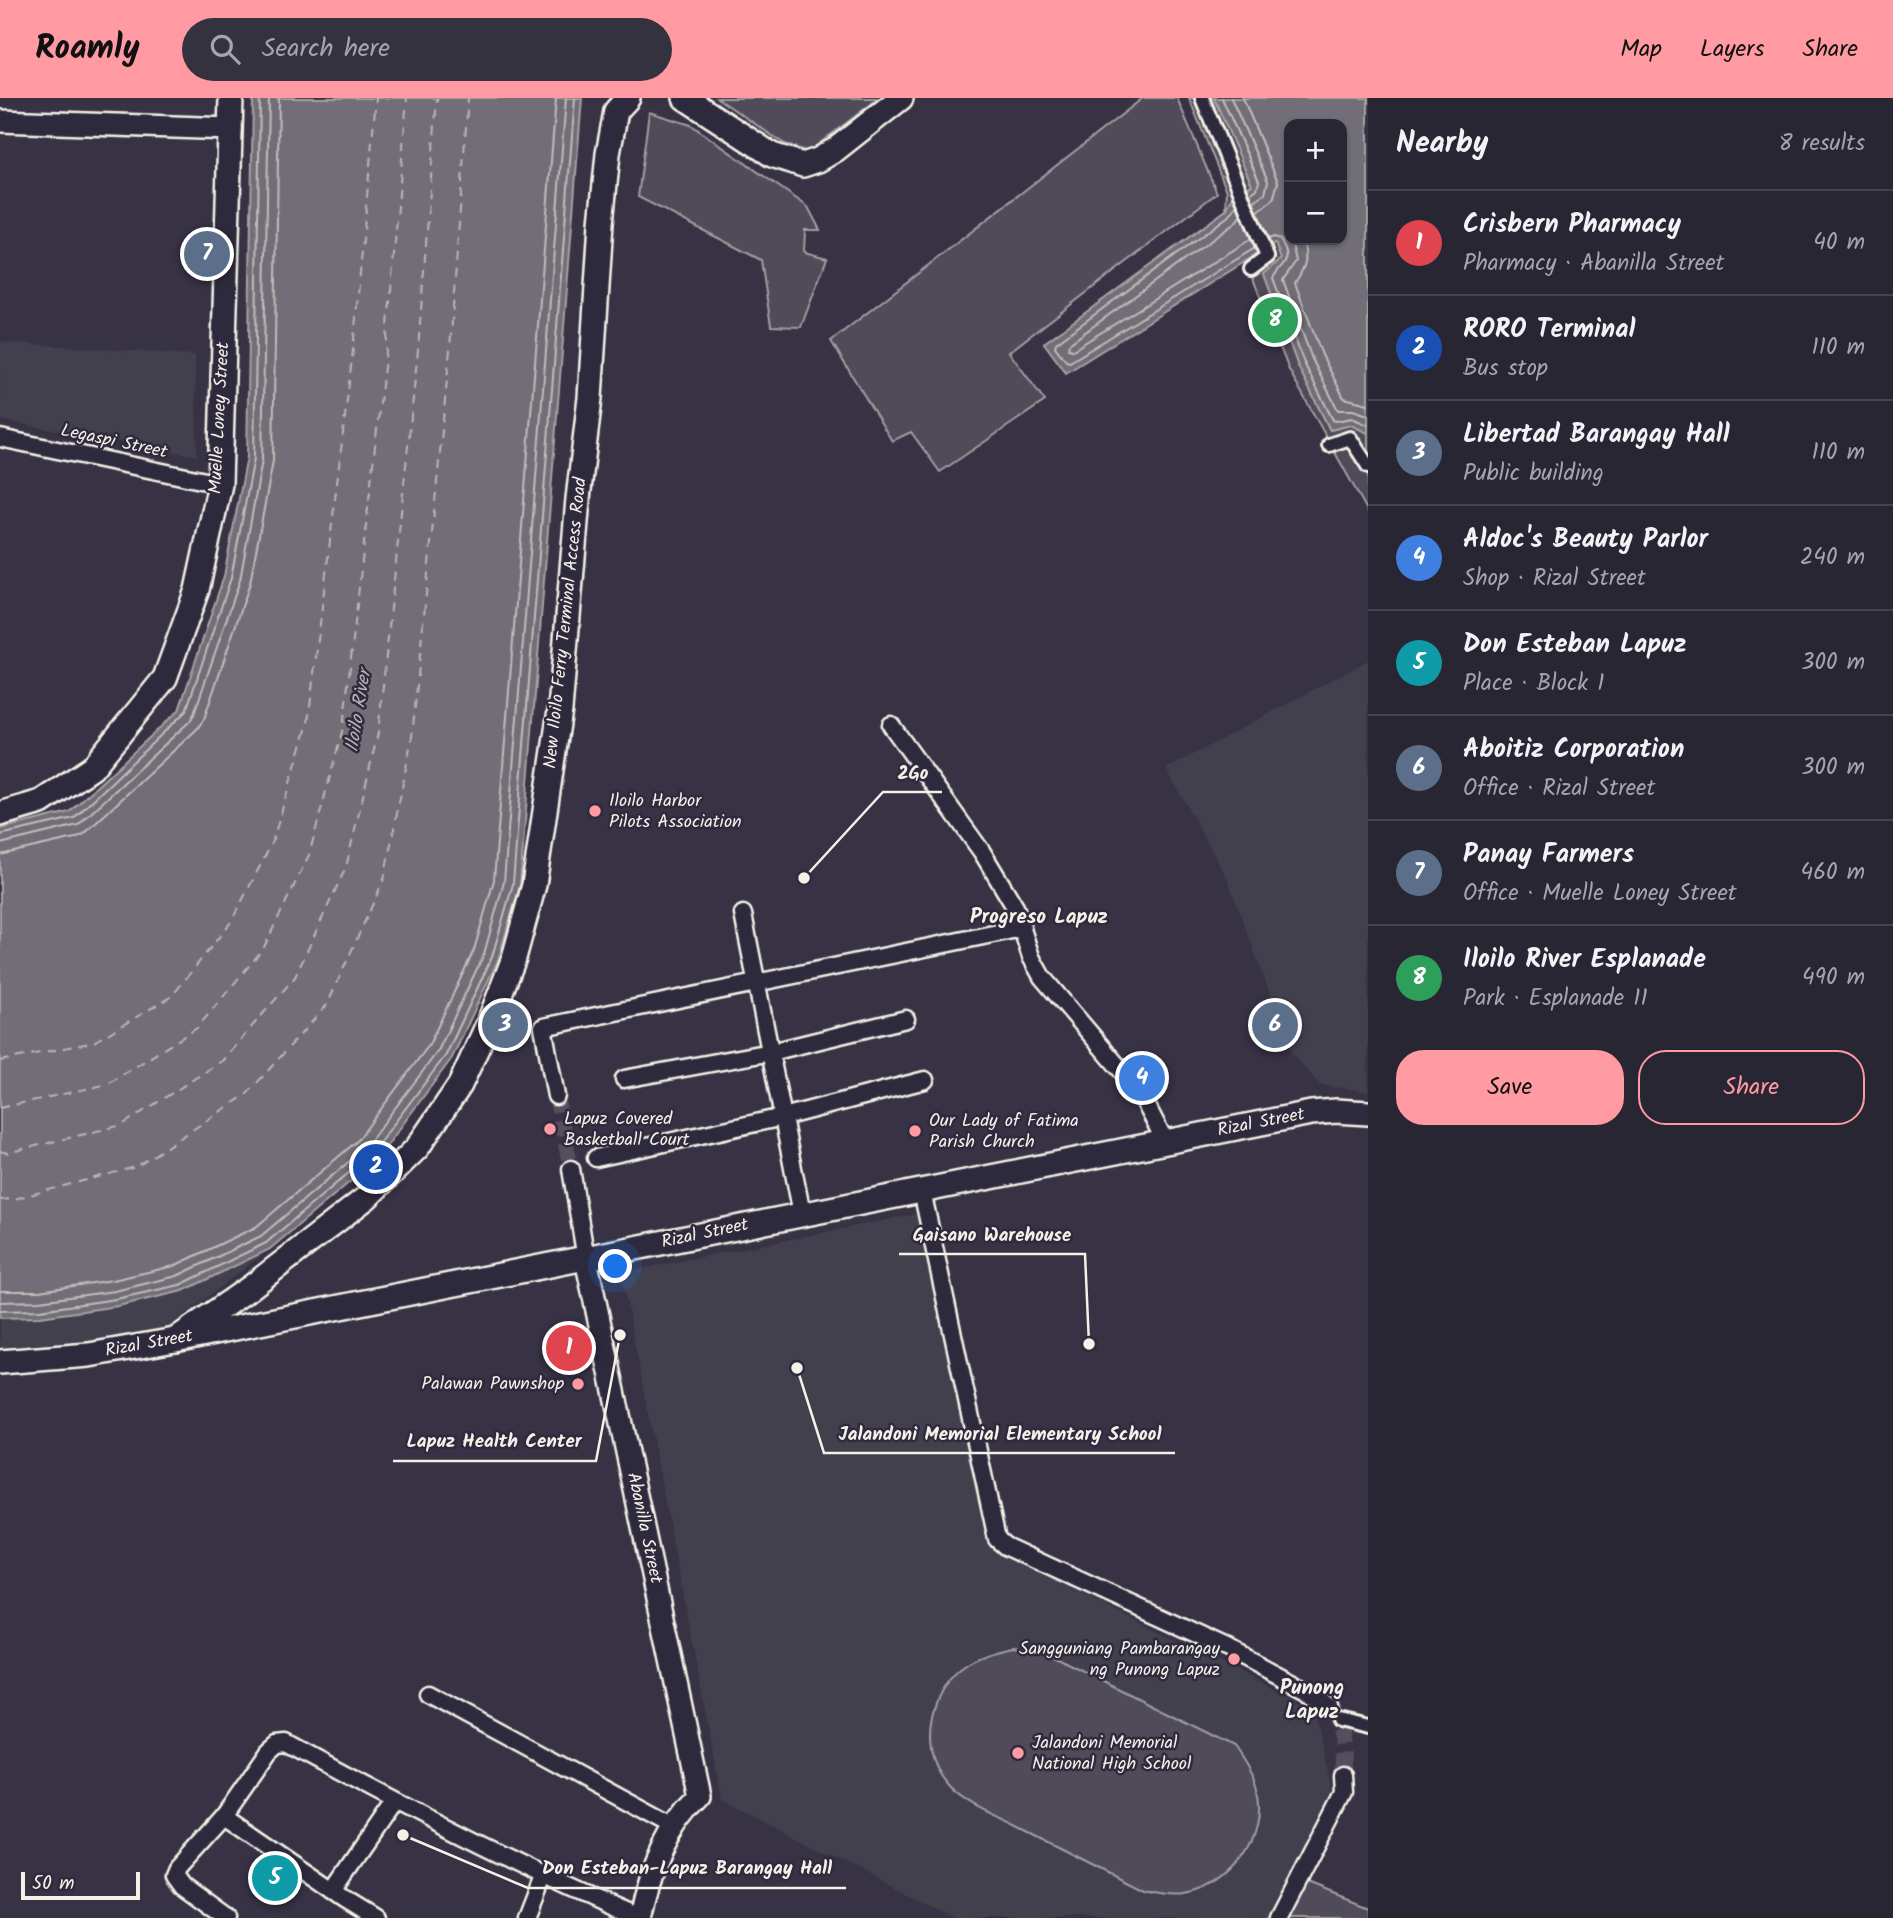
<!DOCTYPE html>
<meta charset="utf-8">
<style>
:root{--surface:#292633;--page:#35323f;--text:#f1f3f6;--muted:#a5a5ac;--line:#45434e;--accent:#ff9aa2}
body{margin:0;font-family:Kalam,sans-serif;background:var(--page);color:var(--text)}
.controls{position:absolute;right:21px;top:21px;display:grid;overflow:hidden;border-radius:14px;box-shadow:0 2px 5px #0004}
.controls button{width:63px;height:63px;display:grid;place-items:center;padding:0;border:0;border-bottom:2px solid var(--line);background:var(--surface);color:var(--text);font:35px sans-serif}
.scale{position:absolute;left:21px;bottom:18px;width:119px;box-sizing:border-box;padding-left:7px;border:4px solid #f4f1e8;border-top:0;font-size:19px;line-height:24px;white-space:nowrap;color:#f4f1e8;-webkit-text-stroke:5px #2f2a3d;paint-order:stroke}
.you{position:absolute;left:616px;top:1169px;width:24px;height:24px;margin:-18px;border:5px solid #fff;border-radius:50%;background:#1a73e8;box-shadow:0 0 0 10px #1a73e833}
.badge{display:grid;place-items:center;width:46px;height:46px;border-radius:50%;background:var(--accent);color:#fff;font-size:23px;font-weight:700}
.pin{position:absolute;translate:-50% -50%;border:4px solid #fff;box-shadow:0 2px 7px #0006}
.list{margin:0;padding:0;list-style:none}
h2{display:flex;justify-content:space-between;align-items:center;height:91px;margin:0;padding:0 28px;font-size:30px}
h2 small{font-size:23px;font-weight:400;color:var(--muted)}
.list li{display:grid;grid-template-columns:46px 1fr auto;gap:21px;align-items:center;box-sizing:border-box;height:105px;padding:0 28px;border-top:2px solid var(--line)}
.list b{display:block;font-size:26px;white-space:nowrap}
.list p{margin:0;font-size:23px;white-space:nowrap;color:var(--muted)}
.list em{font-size:23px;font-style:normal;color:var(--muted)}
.actions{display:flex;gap:14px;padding:21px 28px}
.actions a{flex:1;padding:16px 0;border:2px solid var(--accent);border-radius:28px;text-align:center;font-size:24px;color:var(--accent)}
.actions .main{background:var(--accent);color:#111}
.icon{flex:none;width:38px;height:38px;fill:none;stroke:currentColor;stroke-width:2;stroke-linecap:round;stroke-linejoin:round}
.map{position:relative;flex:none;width:1368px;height:1820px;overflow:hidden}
header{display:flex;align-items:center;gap:42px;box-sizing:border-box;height:98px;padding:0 35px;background:var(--accent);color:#111}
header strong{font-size:33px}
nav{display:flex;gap:38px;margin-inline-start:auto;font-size:24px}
.search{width:490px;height:63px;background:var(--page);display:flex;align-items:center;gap:18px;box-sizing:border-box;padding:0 24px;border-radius:38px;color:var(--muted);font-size:26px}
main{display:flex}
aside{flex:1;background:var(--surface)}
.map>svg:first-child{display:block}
.built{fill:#433f4e}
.green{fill:#504b59;stroke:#a29ea0;stroke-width:2}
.water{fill:#726e77;stroke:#a6a2a4;stroke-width:2;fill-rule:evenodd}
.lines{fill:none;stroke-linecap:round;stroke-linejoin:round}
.shore{stroke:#c0bdbb;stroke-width:2}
.ferry{stroke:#bab6b5;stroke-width:2;stroke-dasharray:9 7;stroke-linecap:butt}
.minor-tunnel{stroke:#534f5d;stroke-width:16;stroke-dasharray:16 8;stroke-linecap:butt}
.pedestrian-casing{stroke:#f4f1e8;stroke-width:18}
.minor-casing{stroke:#f4f1e8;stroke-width:21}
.tertiary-casing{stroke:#f4f1e8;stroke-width:26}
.secondary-casing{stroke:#f4f1e8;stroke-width:28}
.pedestrian{stroke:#2f2a3d;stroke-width:12}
.minor{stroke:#2f2a3d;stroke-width:16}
.tertiary{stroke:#2f2a3d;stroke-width:21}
.secondary{stroke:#2f2a3d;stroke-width:23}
.poi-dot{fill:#ff9aa2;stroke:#2f2a3d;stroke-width:2.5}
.labels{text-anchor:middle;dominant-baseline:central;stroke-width:5;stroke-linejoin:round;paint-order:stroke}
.street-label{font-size:18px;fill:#f4f1e8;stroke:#2f2a3d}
.poi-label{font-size:18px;fill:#f4f1e8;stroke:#2f2a3d;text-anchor:start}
.water-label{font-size:19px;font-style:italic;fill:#bab6b5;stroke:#2f2a3d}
.quarter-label{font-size:21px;font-weight:bold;fill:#f4f1e8;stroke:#2f2a3d}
.leader{fill:none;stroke:#f4f1e8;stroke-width:2.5}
.callout-dot{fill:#f4f1e8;stroke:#2f2a3d;stroke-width:2.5}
.callout-label{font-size:19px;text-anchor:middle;font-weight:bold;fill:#f4f1e8;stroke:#2f2a3d;stroke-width:5;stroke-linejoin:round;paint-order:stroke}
</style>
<header>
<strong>Roamly</strong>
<div class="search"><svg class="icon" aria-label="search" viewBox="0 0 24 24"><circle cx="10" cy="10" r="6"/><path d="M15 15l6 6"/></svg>Search here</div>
<nav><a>Map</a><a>Layers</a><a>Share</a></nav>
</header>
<main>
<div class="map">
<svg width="1368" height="1820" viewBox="0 0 1368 1820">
<rect width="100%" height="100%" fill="#373244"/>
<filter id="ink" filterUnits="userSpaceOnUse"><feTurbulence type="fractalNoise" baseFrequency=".0143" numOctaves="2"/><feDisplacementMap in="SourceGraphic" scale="14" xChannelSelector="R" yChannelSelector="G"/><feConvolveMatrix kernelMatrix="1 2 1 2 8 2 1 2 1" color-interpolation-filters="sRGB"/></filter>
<g filter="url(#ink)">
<!-- built -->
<g class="built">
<path d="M0 244 195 257 197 358 0 322Z"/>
<path d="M1368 562V994L1320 987 1292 956 1227 780 1166 671Z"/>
<path d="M921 1115 994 1453 1313 1610 1334 1699 1271 1820H953L722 1701 621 1175Z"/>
<path d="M270 1151 162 1234 33 1256 0 1257V1220L40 1219 118 1208 183 1193Z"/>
</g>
<!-- green -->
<g class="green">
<path d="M717 0H879L808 54 783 45Z"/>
<path d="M1143 0H1177L1217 95 1009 254 1045 303 940 374 911 334 892 343 831 243Z"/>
<path d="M1189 0H1214L1253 87 1281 161 1264 176 1298 268 1330 332 1351 327 1368 335V414L1289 272 1226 112 1227 93Z"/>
<path d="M649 14 691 27 808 109 820 132H805L804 154 827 160 801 229 771 228 761 162 638 99Z"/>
<path d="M1013 1549 1043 1553 1234 1648C1243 1661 1253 1676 1257 1691 1268 1738 1234 1788 1186 1796 1172 1798 1157 1795 1143 1792 1102 1771 1060 1750 1019 1729 997 1718 968 1708 950 1689 929 1667 925 1632 936 1605 950 1568 977 1556 1013 1549Z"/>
<path d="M1305 1785 1368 1810V1820H1285Z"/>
</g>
<!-- water -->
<g class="water">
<path d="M253 0H582L520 787 498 862 452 960 377 1061 270 1151 183 1193 118 1208 40 1219 0 1220V731L69 714 179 612 224 478 247 359Z"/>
<path d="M1214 0H1368V335L1351 327 1330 332 1298 268 1264 176 1281 161 1275 145 1066 275 1044 245 1226 112 1234 96 1252 87ZM1289 26H1342V142H1289Z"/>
</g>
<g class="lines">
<!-- shore -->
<g class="shore">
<path d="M1222 0 1259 83 1257 91 1250 96"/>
<path d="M1231 0 1268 83 1265 96 1253 104"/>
<path d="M1243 0 1278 84 1273 102 1257 114"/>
<path d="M1237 107 1230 117 1056 245 1055 249 1066 263 1070 264 1255 150"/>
<path d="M1241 117 1235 125 1069 246 1068 251 1073 252 1251 141"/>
<path d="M1268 141 1274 139 1280 141C1294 165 1283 162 1273 180L1304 265 1333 322 1336 323 1352 320 1368 327"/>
<path d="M1291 142 1296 163 1283 182 1312 261 1338 312H1353L1368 317"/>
<path d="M1302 142C1309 161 1305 169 1295 185L1322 257 1344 300 1368 306"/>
<path d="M0 737 74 720 186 613 231 480 254 360 260 0"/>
<path d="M0 746 78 727 190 623 194 616 240 482 262 362 269 0"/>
<path d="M0 757 75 740 84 736 197 631 204 621 250 485 273 363 279 0"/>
<path d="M0 1193H39L113 1182 174 1168 256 1129 357 1043 429 947 474 852 494 782 556 0"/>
<path d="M0 1204 39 1203 115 1193 177 1178 261 1138 365 1050 438 953 484 856 504 784 566 0"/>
<path d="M0 1213 40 1212 116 1201 180 1187 266 1145 371 1056 446 957 492 859 513 786 575 0"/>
</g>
<!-- ferry -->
<g class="ferry">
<path d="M0 963 94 944 172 898 231 824 272 745 308 625 353 252 376 0"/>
<path d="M0 1010 108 986 197 930 263 851 309 757 343 630 386 252 407 0"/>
<path d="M0 1053 7 1055 122 1027 222 963 295 879 346 769 378 635 418 252 437 0"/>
<path d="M0 1102 14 1101 136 1069 247 996 327 907 384 781 412 639 450 251 468 0"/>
</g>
<!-- minor-tunnel -->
<g class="minor-tunnel">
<path d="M556 998 571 1071"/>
<path d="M1329 1609C1343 1629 1343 1653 1343 1677"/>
</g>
<defs>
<g id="pedestrian">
<path d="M1202 0 1267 159 1251 171"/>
<path d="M1329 347 1350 340 1368 368"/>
<path d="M1338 1622 1368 1629"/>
</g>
<g id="minor">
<path d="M0 340 220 386"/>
<path d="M891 627 982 754 1015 809 1031 859 1042 879 1139 993 1166 1045"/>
<path d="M743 816 802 1116"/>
<path d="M624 981 771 954 906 921"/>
<path d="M556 998 543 929 1022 830"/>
<path d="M596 1060 783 1019 925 982"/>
<path d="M571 1071 586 1161"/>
<path d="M922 1093 997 1441 1005 1448 1229 1551 1310 1594 1329 1609"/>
<path d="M428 1596 674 1729"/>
<path d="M224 1718 345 1801 376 1820"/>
<path d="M333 1793 394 1704"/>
<path d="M226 1820 182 1788 174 1777 177 1770 224 1718 269 1653 277 1646 286 1645C401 1708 517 1768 638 1820"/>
<path d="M527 1820 543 1779"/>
<path d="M1279 1820 1344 1694 1343 1677"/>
</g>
<g id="tertiary">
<path d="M0 23 231 31"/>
<path d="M586 1161 700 1698C666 1731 649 1774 640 1820"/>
</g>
<g id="secondary">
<path d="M685 0 772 57 803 67 818 62 835 52 901 0"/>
<path d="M0 716 41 704 92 670 165 580 197 492 220 386 231 0"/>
<path d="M175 1242 251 1189 366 1100 417 1050 460 987 489 924 514 860 534 787 560 612 578 401 590 300 601 125 608 56 616 13 628 0"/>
<path d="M0 1264 89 1257 175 1242 1311 1015 1336 1013 1368 1015"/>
</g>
</defs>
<!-- pedestrian casing -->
<use href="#pedestrian" class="pedestrian-casing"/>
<!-- minor casing -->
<use href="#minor" class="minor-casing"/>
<!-- tertiary casing -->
<use href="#tertiary" class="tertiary-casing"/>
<!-- secondary casing -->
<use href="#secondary" class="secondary-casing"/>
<!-- pedestrian -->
<use href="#pedestrian" class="pedestrian"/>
<!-- minor -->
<use href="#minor" class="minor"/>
<!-- tertiary -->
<use href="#tertiary" class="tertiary"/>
<!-- secondary -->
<use href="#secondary" class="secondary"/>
</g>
</g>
<!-- markers -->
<g class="poi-dot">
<circle cx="595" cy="713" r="7"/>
<circle cx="550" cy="1031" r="7"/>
<circle cx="915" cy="1033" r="7"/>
<circle cx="578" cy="1286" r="7"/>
<circle cx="1234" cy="1561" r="7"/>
<circle cx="1018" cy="1655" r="7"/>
</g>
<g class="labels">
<!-- street labels -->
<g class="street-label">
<text transform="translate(220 320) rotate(-87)">Muelle Loney Street</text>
<text transform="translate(114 344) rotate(12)">Legaspi Street</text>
<text transform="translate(566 525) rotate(-84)">New Iloilo Ferry Terminal Access Road</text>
<text transform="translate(1261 1025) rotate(-11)">Rizal Street</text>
<text transform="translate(705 1136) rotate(-12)">Rizal Street</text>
<text transform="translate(149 1246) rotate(-10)">Rizal Street</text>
<text transform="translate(644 1430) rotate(78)">Abanilla Street</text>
</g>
<!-- poi labels -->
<g class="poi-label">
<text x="609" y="703">Iloilo Harbor<tspan x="609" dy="21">Pilots Association</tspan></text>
<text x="564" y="1021">Lapuz Covered<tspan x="564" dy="21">Basketball Court</tspan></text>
<text x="929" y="1023">Our Lady of Fatima<tspan x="929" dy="21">Parish Church</tspan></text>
<text x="564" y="1286" text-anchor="end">Palawan Pawnshop</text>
<text x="1220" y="1551" text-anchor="end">Sangguniang Pambarangay<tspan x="1220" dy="21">ng Punong Lapuz</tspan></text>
<text x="1032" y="1645">Jalandoni Memorial<tspan x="1032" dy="21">National High School</tspan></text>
</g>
<!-- water labels -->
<g class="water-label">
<text transform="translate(359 613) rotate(-81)">Iloilo River</text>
</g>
<!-- quarter labels -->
<g class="quarter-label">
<text x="1039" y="819">Progreso Lapuz</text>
<text x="1312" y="1590">Punong<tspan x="1312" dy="24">Lapuz</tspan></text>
</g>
</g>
<!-- callouts -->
<path class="leader" d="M804 780L883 694H942M1089 1246L1085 1156H899M797 1270L824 1355H1175M620 1237L596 1363H393M403 1737L528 1790H846"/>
<g class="callout-dot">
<circle cx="804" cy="780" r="7"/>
<circle cx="1089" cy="1246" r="7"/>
<circle cx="797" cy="1270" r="7"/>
<circle cx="620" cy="1237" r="7"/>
<circle cx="403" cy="1737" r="7"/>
</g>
<g class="callout-label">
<text x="913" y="681">2Go</text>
<text x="992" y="1143">Gaisano Warehouse</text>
<text x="1000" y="1342">Jalandoni Memorial Elementary School</text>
<text x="494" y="1349">Lapuz Health Center</text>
<text x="687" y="1776">Don Esteban-Lapuz Barangay Hall</text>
</g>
</svg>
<div class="controls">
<button>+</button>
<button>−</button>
</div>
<div class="scale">50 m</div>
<div class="you"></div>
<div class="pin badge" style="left:569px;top:1250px;background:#e0444e">1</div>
<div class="pin badge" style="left:376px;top:1069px;background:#1a4fb4">2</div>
<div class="pin badge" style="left:505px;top:927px;background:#5c6f8a">3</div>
<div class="pin badge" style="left:1142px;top:980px;background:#3f7fe0">4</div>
<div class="pin badge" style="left:275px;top:1780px;background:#0f9aa8">5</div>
<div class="pin badge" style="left:1275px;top:927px;background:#5c6f8a">6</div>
<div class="pin badge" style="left:207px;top:156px;background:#5c6f8a">7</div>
<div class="pin badge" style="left:1275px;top:222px;background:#2e9e5b">8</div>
</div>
<aside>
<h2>Nearby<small>8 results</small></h2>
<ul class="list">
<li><span class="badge" style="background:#e0444e">1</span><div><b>Crisbern Pharmacy</b><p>Pharmacy · Abanilla Street</p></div><em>40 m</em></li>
<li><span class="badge" style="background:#1a4fb4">2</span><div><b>RORO Terminal</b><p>Bus stop</p></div><em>110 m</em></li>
<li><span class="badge" style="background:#5c6f8a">3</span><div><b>Libertad Barangay Hall</b><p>Public building</p></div><em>110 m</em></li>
<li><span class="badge" style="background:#3f7fe0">4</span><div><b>Aldoc's Beauty Parlor</b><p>Shop · Rizal Street</p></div><em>240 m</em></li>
<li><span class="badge" style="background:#0f9aa8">5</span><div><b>Don Esteban Lapuz</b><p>Place · Block 1</p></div><em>300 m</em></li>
<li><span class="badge" style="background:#5c6f8a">6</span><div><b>Aboitiz Corporation</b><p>Office · Rizal Street</p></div><em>300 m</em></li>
<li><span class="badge" style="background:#5c6f8a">7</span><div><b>Panay Farmers</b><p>Office · Muelle Loney Street</p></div><em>460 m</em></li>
<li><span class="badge" style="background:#2e9e5b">8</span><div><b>Iloilo River Esplanade</b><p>Park · Esplanade 11</p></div><em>490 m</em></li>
</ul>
<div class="actions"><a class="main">Save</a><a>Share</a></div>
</aside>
</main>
